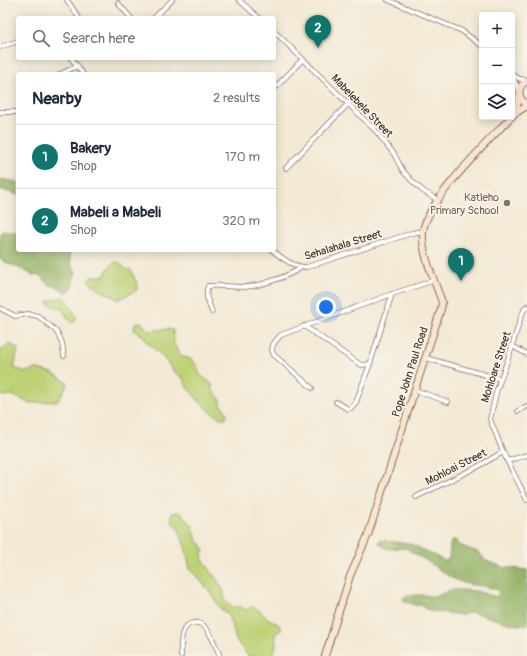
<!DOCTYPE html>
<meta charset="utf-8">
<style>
:root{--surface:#fff;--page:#f6f6f7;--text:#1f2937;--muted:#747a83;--line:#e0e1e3;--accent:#0f766e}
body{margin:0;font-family:Pangolin,sans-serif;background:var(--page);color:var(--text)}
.controls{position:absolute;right:12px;top:12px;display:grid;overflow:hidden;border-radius:4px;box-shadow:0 2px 10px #0003}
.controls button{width:36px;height:36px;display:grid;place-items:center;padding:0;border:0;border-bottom:1px solid var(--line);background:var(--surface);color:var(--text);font:20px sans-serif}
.you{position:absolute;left:326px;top:307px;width:14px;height:14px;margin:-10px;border:3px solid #fff;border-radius:50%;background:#1a73e8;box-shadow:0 0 0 6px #1a73e833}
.badge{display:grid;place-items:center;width:26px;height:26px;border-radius:50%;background:var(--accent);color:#fff;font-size:13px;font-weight:700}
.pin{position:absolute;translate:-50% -33px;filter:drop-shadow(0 1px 2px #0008)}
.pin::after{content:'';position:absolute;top:21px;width:14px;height:12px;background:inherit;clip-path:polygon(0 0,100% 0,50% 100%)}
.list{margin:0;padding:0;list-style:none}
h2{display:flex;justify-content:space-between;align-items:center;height:52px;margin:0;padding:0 16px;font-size:17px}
h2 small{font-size:13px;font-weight:400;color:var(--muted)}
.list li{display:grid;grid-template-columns:26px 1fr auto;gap:12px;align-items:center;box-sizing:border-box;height:64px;padding:0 16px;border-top:1px solid var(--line)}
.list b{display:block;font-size:15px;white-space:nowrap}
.list p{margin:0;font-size:13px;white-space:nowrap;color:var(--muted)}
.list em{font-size:13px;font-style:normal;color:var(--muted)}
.icon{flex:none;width:22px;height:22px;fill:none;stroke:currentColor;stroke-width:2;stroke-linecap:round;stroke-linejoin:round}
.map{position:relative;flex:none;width:527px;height:656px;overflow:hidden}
.search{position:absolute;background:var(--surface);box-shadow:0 2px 10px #0003;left:16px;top:16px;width:260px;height:44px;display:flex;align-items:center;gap:10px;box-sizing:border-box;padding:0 14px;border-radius:4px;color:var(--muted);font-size:15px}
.panel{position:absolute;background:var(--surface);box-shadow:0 2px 10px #0003;left:16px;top:72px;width:260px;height:180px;border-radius:4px}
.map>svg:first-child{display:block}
.green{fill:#bdd276;stroke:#7c7e4a}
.forest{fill:#96b467;stroke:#686f42}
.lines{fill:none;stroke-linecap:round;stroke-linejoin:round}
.street-casing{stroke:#7b6d5e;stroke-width:5.5}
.secondary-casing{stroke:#7b6d5e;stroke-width:8}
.street{stroke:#fff;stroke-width:4}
.secondary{stroke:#fce5cf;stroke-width:6}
.education-dot{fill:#8d6e63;stroke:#f7f3e8;stroke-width:1.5}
.labels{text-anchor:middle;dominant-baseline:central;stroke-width:4;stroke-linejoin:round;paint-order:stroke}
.street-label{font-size:11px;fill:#3b2a1e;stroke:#f7f3e8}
.education-label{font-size:11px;fill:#785e54;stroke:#f7f3e8;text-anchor:end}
</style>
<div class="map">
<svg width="527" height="656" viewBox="0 0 527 656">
<rect width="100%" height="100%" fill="#f7f3e8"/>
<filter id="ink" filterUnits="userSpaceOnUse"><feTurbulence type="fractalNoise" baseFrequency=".025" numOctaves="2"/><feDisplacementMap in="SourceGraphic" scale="8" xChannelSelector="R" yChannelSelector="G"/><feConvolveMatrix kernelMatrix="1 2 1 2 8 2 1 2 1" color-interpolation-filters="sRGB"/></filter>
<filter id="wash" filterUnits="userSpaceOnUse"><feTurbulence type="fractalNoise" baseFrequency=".012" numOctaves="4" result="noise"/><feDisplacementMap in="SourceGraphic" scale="16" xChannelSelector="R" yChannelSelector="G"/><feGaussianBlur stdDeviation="0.9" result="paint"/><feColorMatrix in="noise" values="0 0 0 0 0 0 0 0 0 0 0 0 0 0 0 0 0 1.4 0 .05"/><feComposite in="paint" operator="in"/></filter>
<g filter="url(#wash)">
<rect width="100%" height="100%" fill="#f3e9d4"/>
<!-- green -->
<g class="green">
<path d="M115 262H118L122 265 125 269 131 270 138 286 136 291 125 296 119 300C109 293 96 290 88 280L93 276H104L109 267Z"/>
<path d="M64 297C70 305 74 310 77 319L73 323 69 320 62 309 48 304V301Z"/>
<path d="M141 322 148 331 168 329 173 330 174 344 180 356 190 359 196 364 200 375 212 384 213 391 219 397 221 404 227 413 226 418H221L215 415 202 404 188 389 183 378 175 373 162 356 147 342 144 336 134 330 135 323Z"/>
<path d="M9 343 18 349 14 368 26 372 37 369 52 373 68 383 58 401 29 403 12 395 4 396 0 395V351Z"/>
<path d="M178 512 183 514C185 520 188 520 191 524 195 529 195 535 197 541L201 544 204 549C203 551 202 553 202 555 201 561 219 580 222 588 224 591 224 596 225 600L233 607H241L246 610 252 607C261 610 259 611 266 617 272 622 276 620 282 629L275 634 276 646 272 656H248L236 640 233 628 228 615 221 609 208 589 190 569 186 550 178 528 171 520 172 513Z"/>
</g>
<!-- forest -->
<g class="forest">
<path d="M0 179 18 182V195L0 189Z"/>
<path d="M2 231 18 233V250H69L71 264 76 273 73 279V287L67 293 59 288 48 284 40 276 32 275 22 269 7 263 0 259V233Z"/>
<path d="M380 540 411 544 445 561 448 560C451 554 448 546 452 540H456L461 546 478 552 486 561 503 567 527 570V626L511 624 472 612 462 615 430 611 424 608 421 605H415L404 601 403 598 409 595H425L435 597 450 590H463L476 591 496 597 500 592C489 584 476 587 464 583 450 579 439 569 427 561 420 557 413 553 406 548L387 549 379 543Z"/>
</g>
</g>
<g filter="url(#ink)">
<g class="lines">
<defs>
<g id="street">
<path d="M67 0 79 18"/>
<path d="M239 0 259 18"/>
<path d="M388 0 462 31 482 46"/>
<path d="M118 3 131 18"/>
<path d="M154 18 172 0"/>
<path d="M274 31 376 131 394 154 403 171 412 181 423 191 438 200"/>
<path d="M0 47 18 41"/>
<path d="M71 58 83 74"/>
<path d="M60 74 78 66"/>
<path d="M512 75 519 91"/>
<path d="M512 75 520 79 527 80"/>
<path d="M274 89 302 60"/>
<path d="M0 112H18"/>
<path d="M286 168 349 103"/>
<path d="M272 250C283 259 293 267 307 267L412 233 423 231"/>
<path d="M527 306 524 310 521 317 509 356 497 389 490 419 503 452 527 500"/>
<path d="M0 308 15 316 28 314 38 316 55 330 59 336 62 343 64 356"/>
<path d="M212 312C209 303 204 295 208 286 220 285 231 287 243 287 258 287 290 276 302 267"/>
<path d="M304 326 361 365 370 364"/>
<path d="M512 346 527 354"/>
<path d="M426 358 500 379"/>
<path d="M312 388 274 355C269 347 275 341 281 335L392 294 435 280"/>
<path d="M415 390 448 402"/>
<path d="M336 402 348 409 351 408 356 402 370 364 392 294"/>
<path d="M518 411 527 406"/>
<path d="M507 461 527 455"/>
<path d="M416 497 477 467 503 452"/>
<path d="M181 656C181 645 179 626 193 623 198 622 202 624 205 627 212 635 216 647 220 656"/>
</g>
<g id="secondary">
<path d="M527 81C517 86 517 99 527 104"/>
<path d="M514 114 527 106"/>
<path d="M512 116 517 107 519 96"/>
<path d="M325 656 350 576 368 535 441 309 442 302C435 282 421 253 423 232 426 201 489 141 511 117"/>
</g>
</defs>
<!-- street casing -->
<use href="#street" class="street-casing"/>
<!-- secondary casing -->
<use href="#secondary" class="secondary-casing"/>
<!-- street -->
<use href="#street" class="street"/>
<!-- secondary -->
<use href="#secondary" class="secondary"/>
</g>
</g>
<!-- markers -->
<circle class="education-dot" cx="507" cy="203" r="4"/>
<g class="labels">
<!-- street labels -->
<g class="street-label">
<text transform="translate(362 106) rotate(46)">Mabelebele Street</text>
<text transform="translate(343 245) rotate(-17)">Sehalahala Street</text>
<text transform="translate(496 367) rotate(-72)">Mohloare Street</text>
<text transform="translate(410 372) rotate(-72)">Pope John Paul Road</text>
<text transform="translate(456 467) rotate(-27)">Mohloai Street</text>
</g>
<!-- education labels -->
<g class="education-label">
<text x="499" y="197">Katleho<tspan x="499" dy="13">Primary School</tspan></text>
</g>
</g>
</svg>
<div class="controls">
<button>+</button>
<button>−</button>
<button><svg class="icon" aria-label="layers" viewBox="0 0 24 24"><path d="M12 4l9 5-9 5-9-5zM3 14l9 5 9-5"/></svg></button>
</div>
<div class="you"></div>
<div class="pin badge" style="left:461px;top:281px">1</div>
<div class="pin badge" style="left:318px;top:48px">2</div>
<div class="search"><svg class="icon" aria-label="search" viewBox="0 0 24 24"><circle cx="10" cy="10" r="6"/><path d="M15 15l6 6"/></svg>Search here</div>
<section class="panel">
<h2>Nearby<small>2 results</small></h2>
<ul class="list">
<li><span class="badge">1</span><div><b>Bakery</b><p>Shop</p></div><em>170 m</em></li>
<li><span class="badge">2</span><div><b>Mabeli a Mabeli</b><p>Shop</p></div><em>320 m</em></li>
</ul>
</section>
</div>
